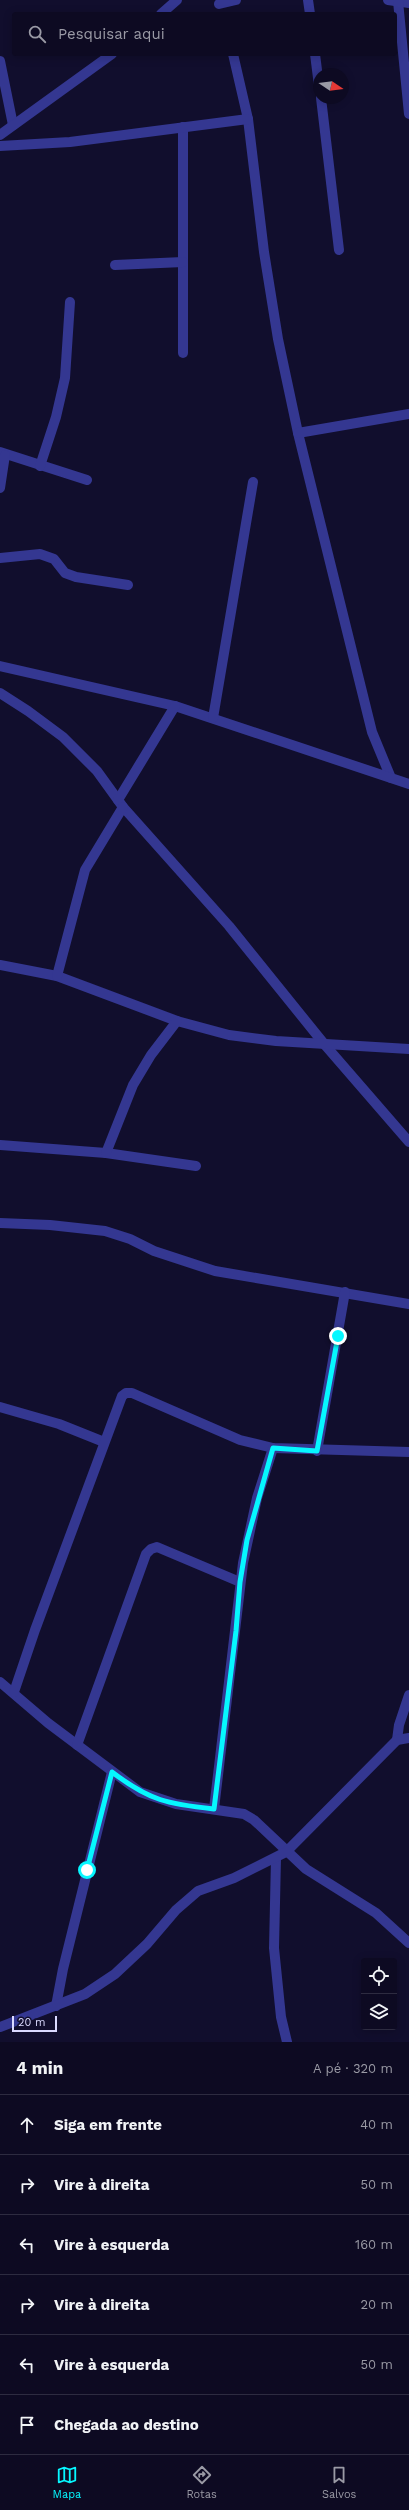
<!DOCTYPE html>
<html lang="pt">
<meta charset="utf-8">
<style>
:root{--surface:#0d0a22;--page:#1b182f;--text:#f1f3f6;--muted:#9a9aa5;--line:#2d2b40;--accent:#06f7ff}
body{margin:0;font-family:"Work Sans",sans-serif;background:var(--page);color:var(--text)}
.controls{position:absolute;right:12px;bottom:12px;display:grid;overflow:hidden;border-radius:4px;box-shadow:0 2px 10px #0003}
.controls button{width:36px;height:36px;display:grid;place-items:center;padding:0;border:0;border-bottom:1px solid var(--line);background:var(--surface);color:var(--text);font:20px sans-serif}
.compass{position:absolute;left:313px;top:68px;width:36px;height:36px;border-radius:50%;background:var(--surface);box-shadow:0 2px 10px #0003;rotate:103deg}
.scale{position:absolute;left:12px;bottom:10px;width:45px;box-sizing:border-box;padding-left:4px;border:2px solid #dbdaff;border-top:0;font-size:11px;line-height:14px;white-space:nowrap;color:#dbdaff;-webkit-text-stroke:3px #110e2d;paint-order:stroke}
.stop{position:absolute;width:12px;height:12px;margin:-9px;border:3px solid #06f7ff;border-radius:50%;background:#fff}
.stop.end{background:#06f7ff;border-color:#fff;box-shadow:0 1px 4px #0008}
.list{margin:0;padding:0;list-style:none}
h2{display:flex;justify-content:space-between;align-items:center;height:52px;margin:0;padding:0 16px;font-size:17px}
h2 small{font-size:13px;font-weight:400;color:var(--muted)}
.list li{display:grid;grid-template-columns:26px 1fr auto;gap:12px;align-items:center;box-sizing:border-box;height:60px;padding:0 16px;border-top:1px solid var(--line)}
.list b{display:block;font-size:15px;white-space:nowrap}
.list em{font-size:13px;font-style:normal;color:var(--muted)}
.icon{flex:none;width:22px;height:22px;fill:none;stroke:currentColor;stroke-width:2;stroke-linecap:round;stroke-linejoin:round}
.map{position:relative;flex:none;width:409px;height:2042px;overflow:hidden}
.search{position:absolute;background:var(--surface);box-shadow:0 2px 10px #0003;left:12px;right:12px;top:12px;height:44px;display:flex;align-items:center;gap:10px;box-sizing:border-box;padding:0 14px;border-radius:4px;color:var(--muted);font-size:15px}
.sheet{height:412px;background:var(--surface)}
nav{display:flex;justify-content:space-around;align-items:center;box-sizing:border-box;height:56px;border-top:1px solid var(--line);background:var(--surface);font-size:11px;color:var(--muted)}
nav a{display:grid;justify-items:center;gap:2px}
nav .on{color:var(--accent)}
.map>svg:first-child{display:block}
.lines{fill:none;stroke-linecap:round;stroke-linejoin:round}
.minor{stroke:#343791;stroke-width:10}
.tertiary{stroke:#343791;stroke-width:10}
.route{stroke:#06f7ff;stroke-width:5}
</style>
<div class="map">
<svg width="409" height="2042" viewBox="0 0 409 2042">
<rect width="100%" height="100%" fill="#110e2d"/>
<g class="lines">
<!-- minor -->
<g class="minor">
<path d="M308 0 310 14"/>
<path d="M388 0 409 3"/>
<path d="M398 1 409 114"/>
<path d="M219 4 236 0"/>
<path d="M161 14 177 0"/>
<path d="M233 54 248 119 264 252 278 339 298 433 372 732 391 778"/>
<path d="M315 54 319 86"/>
<path d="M0 61 13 125"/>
<path d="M321 98 339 250"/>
<path d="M183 127V353"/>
<path d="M0 135 112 54"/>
<path d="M0 146 70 142 248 119"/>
<path d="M115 265 183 262"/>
<path d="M298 433 409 414"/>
<path d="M0 452 87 480"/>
<path d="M40 466 56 417 65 378 70 302"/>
<path d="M0 488 5 455"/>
<path d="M0 558 40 554 54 559 65 573 76 577 128 585"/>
<path d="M0 666 175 706 409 784"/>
<path d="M0 693 28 711 63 737 97 771 123 807 229 926 325 1045 409 1142"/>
<path d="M213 718 253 482"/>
<path d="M118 800 175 706"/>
<path d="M0 965 57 976 177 1021 229 1035 276 1041 409 1049"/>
<path d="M57 976 85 870 123 807"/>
<path d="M0 1145 106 1153 196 1166"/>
<path d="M106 1153 133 1085 151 1055 177 1021"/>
<path d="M0 1223 50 1225 105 1231 130 1239 154 1251 215 1271 409 1304"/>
<path d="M0 1407 59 1424 104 1442"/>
<path d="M317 1451 345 1292"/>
<path d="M0 1682 48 1723 140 1792 176 1804 244 1814 254 1820 306 1869 376 1913 409 1943"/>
<path d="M14 1692 35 1630 122 1396 126 1393H132L240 1440 273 1448 409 1452"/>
<path d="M397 1740 399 1725 409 1695"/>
<path d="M77 1745 146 1554 151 1549 157 1547 240 1582"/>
<path d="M214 1809 243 1563 257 1498 273 1448"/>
<path d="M276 1858 274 1948 281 2017 287 2042"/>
<path d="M56 2006 63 1969 112 1772"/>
</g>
<!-- tertiary -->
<path class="tertiary" d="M0 2027 85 1994 115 1974 147 1944 176 1910 198 1891 234 1878 286 1852 397 1740 409 1738"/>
</g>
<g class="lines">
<!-- route -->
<path class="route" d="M87 1870 112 1772C150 1801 168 1804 214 1809L236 1631 240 1582 247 1540 273 1448 317 1451 338 1336"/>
</g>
</svg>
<div class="controls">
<button><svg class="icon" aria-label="locate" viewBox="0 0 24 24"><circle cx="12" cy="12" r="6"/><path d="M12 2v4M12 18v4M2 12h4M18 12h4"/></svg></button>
<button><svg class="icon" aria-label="layers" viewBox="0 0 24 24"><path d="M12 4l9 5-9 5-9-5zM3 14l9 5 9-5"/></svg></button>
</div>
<svg class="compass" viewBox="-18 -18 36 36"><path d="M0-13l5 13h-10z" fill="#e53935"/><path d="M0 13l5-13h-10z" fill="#9a9aa5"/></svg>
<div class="scale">20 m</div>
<div class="stop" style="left:87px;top:1870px"></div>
<div class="stop end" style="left:338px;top:1336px"></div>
<div class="search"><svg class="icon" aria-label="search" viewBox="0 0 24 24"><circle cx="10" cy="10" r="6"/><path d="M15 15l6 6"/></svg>Pesquisar aqui</div>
</div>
<section class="sheet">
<h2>4 min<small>A pé · 320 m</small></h2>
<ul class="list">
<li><svg class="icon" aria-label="ahead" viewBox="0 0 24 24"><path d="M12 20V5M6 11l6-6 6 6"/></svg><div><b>Siga em frente</b></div><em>40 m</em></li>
<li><svg class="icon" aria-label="right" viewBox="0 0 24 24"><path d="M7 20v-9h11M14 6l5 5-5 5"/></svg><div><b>Vire à direita</b></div><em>50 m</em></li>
<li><svg class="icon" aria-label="left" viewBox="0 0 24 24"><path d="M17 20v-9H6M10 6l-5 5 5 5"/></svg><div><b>Vire à esquerda</b></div><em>160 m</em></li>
<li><svg class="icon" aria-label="right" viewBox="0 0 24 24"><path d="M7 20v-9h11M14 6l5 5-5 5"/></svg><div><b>Vire à direita</b></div><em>20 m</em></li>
<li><svg class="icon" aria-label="left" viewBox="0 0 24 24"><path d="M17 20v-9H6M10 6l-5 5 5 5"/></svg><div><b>Vire à esquerda</b></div><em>50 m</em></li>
<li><svg class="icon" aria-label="arrive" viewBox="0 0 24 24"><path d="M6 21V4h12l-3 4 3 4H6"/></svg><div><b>Chegada ao destino</b></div></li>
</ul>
</section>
<nav>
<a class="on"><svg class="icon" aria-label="map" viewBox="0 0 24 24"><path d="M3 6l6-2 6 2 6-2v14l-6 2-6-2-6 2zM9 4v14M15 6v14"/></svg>Mapa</a>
<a><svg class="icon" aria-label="directions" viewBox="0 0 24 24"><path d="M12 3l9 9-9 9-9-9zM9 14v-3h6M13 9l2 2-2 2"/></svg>Rotas</a>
<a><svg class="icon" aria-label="saved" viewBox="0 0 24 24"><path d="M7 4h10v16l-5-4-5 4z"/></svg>Salvos</a>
</nav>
